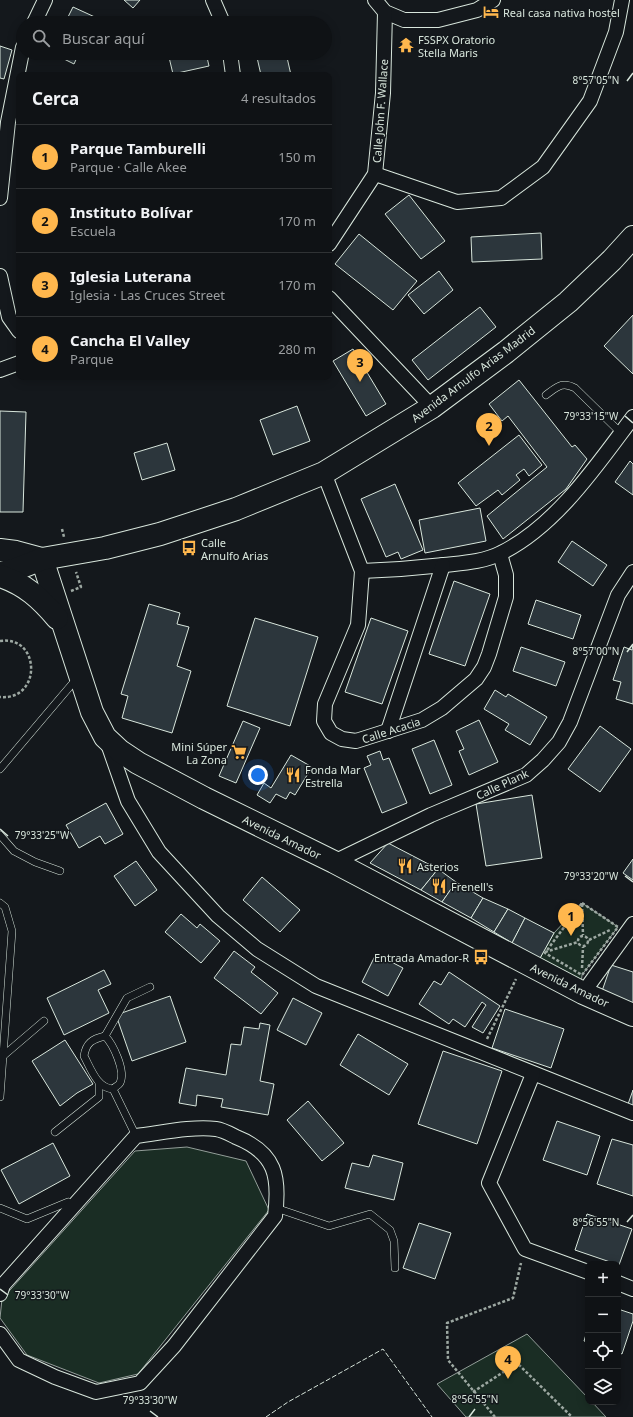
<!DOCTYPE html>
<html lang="es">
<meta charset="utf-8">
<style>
:root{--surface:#0f1215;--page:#181b1e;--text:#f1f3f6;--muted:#9b9ea0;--line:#2f3234;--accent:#ffb74d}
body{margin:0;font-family:"Noto Sans",sans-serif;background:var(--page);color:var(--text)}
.controls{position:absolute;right:12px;bottom:12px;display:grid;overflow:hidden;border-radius:8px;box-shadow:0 2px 10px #0003}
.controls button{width:36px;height:36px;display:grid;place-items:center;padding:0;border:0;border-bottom:1px solid var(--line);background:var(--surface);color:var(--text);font:20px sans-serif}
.you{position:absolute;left:258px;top:775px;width:14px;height:14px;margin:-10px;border:3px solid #fff;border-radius:50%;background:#1a73e8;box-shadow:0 0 0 6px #1a73e833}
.badge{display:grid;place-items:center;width:26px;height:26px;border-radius:50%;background:var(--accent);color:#111;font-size:13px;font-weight:700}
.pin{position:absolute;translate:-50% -33px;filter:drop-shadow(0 1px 2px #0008)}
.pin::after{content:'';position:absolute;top:21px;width:14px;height:12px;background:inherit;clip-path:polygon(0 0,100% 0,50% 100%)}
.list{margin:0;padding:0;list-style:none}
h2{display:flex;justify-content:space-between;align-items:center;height:52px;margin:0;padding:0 16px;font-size:17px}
h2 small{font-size:13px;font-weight:400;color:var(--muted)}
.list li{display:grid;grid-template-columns:26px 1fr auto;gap:12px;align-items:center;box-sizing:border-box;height:64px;padding:0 16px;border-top:1px solid var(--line)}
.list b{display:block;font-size:15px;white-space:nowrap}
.list p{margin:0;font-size:13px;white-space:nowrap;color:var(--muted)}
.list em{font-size:13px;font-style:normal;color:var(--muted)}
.icon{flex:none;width:22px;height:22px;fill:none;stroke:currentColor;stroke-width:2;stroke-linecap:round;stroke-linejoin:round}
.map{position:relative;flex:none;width:633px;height:1417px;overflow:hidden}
.search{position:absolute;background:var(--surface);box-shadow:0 2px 10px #0003;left:16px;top:16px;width:316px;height:44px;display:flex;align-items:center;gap:10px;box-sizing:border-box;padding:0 14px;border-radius:22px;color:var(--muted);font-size:15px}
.panel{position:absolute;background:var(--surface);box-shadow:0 2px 10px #0003;left:16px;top:72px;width:316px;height:308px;border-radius:8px}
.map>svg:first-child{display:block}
.green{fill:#1a2d24;stroke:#939e99}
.building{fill:#2c363c;stroke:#d8e6dc}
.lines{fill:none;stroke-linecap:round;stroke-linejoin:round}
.lane-casing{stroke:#d8e6dc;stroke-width:8}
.street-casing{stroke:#d8e6dc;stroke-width:16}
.primary-casing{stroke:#d8e6dc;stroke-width:24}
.path{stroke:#9da8a2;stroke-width:2.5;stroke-dasharray:3 2;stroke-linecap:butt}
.lane{stroke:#14181c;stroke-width:7}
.street{stroke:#14181c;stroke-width:14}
.primary{stroke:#14181c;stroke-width:22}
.fence{stroke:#d8e6dc;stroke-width:1;stroke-dasharray:5 2;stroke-linecap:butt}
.ticks{fill:none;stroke:#d8e6dc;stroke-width:1.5}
.labels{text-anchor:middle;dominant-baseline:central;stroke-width:3;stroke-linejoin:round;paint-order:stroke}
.poi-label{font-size:11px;fill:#d8e6dc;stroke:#14181c;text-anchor:start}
.street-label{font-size:11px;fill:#d8e6dc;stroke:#14181c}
.ticks-label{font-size:10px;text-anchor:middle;fill:#d8e6dc;stroke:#14181c;stroke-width:3;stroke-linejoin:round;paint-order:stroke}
</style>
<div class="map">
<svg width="633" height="1417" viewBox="0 0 633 1417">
<rect width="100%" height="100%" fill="#14181c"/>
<!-- green -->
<g class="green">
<path d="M582 903 618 927 582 975 581 985 539 960 554 933Z"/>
<path d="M187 1147 246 1161 269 1210 138 1374 99 1383 27 1355 0 1318 2 1299 135 1151Z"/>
<path d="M527 1334 588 1398V1402H592L606 1417H466L437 1384Z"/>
</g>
<!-- building -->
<g class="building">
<path d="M124 0H140L133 8Z"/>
<path d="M73 7 97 18 94 23H65Z"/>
<path d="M0 46 12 50 4 79 0 78Z"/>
<path d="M52 53H79L74 64Z"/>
<path d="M168 53H206L209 66 173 74Z"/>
<path d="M256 53H286L291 75H261Z"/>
<path d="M409 195 445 241 421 259 385 214Z"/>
<path d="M541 233 542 259 472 262 471 237Z"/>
<path d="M359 234 417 281 393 310 335 264Z"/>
<path d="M439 271 453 290 424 314 408 295Z"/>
<path d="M480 307 496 327 428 380 412 360Z"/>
<path d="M633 315V374L604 346Z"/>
<path d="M353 349 386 404 366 416 333 361Z"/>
<path d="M519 380 572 447 575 445 587 459 566 489 503 539 487 516 547 467 508 416 502 421 489 404Z"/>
<path d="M297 406 310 441 273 455 260 420Z"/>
<path d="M0 411 26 412 23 512H0Z"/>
<path d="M519 435 542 465 529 476 524 469 516 475 520 480 502 495 498 490 476 506 458 483Z"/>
<path d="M167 443 175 470 142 480 134 453Z"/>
<path d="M630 461 633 464V495L615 482Z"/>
<path d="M395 484 423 550 401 559 398 552 386 557 361 499Z"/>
<path d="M480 508 486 541 425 553 419 520Z"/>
<path d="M572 541 607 565 593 586 558 562Z"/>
<path d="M454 581 490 594 465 666 429 654Z"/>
<path d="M536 600 581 615 573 639 528 624Z"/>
<path d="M149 604 180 613 177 624 189 627 177 666 191 671 172 733 122 718 128 696 121 694Z"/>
<path d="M255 618 318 637 290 726 227 706Z"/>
<path d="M371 618 408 631 382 704 345 692Z"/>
<path d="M633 645V704L616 699 621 682 613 680 624 647 632 650Z"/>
<path d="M521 647 565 662 556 686 513 671Z"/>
<path d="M495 690 506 697 508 694 547 717 530 745 505 730 509 724 484 709Z"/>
<path d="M479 720 498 762 469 775 459 751 464 749 456 731Z"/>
<path d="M243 721 260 728 236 783 219 776Z"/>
<path d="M600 726 631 749 600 792 568 769Z"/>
<path d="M434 740 452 785 430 794 412 749Z"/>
<path d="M380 751 383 760 389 758 407 803 382 813 364 768 371 765 367 756Z"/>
<path d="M291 755 312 767 295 795 290 792 286 799 276 794 270 803 257 795 264 783 271 788Z"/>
<path d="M532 795 542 858 486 866 476 804Z"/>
<path d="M106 803 123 834 105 844 100 836 79 848 66 825Z"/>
<path d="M388 843 438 869 421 890 370 863Z"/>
<path d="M633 859V880L623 873Z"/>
<path d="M136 861 157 890 135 906 114 876Z"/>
<path d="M438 869 456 882 442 902 421 890Z"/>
<path d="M262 877 300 910 280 932 243 900Z"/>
<path d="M456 882 483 898 471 918 442 902Z"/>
<path d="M483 898 508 909 494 932 471 918Z"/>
<path d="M508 909 525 918 512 943 494 932Z"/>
<path d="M181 914 197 928 200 924 220 941 201 963 165 932Z"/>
<path d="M525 918 554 933 539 960 512 943Z"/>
<path d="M234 951 255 967 251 972 278 993 261 1014 214 978Z"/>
<path d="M376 954 403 968 388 996 362 982Z"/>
<path d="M611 965 633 972V1004L601 994Z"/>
<path d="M104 970 111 984 98 990 109 1013 64 1035 47 998Z"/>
<path d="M449 972 500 1006 483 1033 472 1027 486 1005 482 1002 465 1027 453 1019 449 1024 419 1004 434 981 441 985Z"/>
<path d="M170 996 186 1042 132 1061 116 1015Z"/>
<path d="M293 998 322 1013 306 1045 277 1030Z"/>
<path d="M505 1009 564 1029 551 1068 492 1048Z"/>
<path d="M260 1023 270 1025 260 1081 274 1084 268 1115 221 1107 223 1099 197 1095 196 1106 179 1103 186 1068 226 1075 231 1044 241 1045 244 1027 259 1029Z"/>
<path d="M358 1034 408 1064 389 1095 340 1065Z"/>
<path d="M65 1040 93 1084 77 1093 60 1106 32 1061Z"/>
<path d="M443 1051 502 1071 477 1144 418 1124Z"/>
<path d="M633 1090V1109L627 1107Z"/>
<path d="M308 1101 344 1143 322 1161 287 1120Z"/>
<path d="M557 1121 600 1136 587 1175 543 1160Z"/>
<path d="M612 1139 633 1145V1196L597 1184Z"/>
<path d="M53 1143 70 1176 19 1204 1 1170Z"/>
<path d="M373 1155 403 1163 394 1200 345 1188 352 1163 369 1167Z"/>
<path d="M587 1214 632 1229 619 1265 575 1250Z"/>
<path d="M419 1223 451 1233 435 1279 403 1268Z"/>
<path d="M618 1309 633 1314V1321L622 1354 618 1352Z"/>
<path d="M588 1328V1342L584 1341Z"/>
</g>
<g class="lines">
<defs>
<g id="lane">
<path d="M546 395C557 387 562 381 575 388L621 433"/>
<path d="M0 769 78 677"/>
<path d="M0 835 14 851 35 862 60 871"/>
<path d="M0 903 5 907 12 931 0 1097"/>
<path d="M105 1036 127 998 150 987"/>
<path d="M0 1056H3L44 1021"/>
<path d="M113 1089C97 1088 91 1069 84 1056 86 1043 92 1039 105 1036 113 1044 126 1071 120 1083 119 1085 115 1087 113 1089L136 1136"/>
<path d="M55 1132 99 1097V1083"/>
<path d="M0 1208 27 1219 68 1202"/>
<path d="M276 1208 329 1226 370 1214 390 1230 394 1241 395 1268"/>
</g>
<g id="street">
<path d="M213 0 223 23"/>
<path d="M375 0 385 12 404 20H438L477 10 493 0"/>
<path d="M34 23 45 0"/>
<path d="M230 53 233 75"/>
<path d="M375 174 457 202 501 198 543 167 590 101 616 32 622 0"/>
<path d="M0 198 8 122 23 47"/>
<path d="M329 244 375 174 383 93 385 12"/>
<path d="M0 276 9 317 19 331"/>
<path d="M329 298 432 407"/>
<path d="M0 370 19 363"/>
<path d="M324 473 362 571 358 625 325 704 324 721 331 733 342 739 356 741 422 720 442 708 476 679 484 667 489 654 506 597V575L500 554"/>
<path d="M362 571C390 570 417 568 444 565 462 563 484 562 501 553 556 526 597 465 633 417"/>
<path d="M388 731 443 565"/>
<path d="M107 741 128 801 159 852 218 916 257 949 316 986 633 1113"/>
<path d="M334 862 431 815 526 775 543 760 559 742 570 722 618 595 633 572"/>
<path d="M583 993 633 924"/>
<path d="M533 1074 489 1183 525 1249 588 1272"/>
<path d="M618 1283 633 1289"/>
<path d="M0 1294 3 1285 136 1136C161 1133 192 1126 216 1129 223 1130 230 1134 236 1137 276 1153 280 1177 275 1216L174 1346 140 1383 96 1392 55 1377 19 1360 0 1334"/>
</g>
<g id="primary">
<path d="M0 550 16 552 42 559"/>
<path d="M42 559 92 712 105 737 120 751 138 763 204 798 334 862 583 993 633 1015"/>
<path d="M0 573 14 570 42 559 105 548 160 534 236 509 324 473 432 407 506 352 568 302 612 260 633 237"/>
<path d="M0 576C25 584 41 599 57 618"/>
</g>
</defs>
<!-- lane casing -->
<use href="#lane" class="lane-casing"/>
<!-- street casing -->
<use href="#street" class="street-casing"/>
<!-- primary casing -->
<use href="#primary" class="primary-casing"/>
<!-- path -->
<g class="path">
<path d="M62 529 64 537"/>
<path d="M71 591 81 587 76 572"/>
<path d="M0 641C41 635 42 701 0 697"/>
<path d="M582 903 618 927 582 975 545 953Z"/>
<path d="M582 904 583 935"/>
<circle cx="583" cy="941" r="5"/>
<path d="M589 940 610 930"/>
<path d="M545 952 578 942"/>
<path d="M582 968 583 947"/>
<path d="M487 1039 516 979"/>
<path d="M473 1392 517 1363 572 1417"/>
<path d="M495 1417 448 1360 447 1323 513 1298 521 1263"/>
</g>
<!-- lane -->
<use href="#lane" class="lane"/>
<!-- street -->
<use href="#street" class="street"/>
<!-- primary -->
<use href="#primary" class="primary"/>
<!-- fence -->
<path class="fence" d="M266 1417 288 1402 383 1349 432 1417"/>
</g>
<!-- ticks -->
<path class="ticks" d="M627 81 633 73M625 416 633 423M627 652 633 644M0 829 8 836M625 876 633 882M627 1222 633 1215M0 1289 8 1295M150 1411 158 1417M469 1417 475 1409"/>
<!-- icons -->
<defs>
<symbol id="hotel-bare" viewBox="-9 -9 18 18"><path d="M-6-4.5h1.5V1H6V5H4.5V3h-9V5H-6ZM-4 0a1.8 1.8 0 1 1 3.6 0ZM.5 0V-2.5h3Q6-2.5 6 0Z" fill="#ffb74d" stroke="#14181c" stroke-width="2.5" paint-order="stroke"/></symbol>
<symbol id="temple-bare" viewBox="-9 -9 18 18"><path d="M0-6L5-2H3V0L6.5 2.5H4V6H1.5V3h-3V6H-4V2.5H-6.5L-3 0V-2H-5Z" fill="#ffb74d" stroke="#14181c" stroke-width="2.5" paint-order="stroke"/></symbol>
<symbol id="bus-bare" viewBox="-9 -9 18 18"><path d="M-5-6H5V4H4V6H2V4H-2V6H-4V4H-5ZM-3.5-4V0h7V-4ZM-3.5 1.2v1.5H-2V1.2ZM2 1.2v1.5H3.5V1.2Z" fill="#ffb74d" stroke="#14181c" stroke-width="2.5" paint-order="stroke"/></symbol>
<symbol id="supermarket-bare" viewBox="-9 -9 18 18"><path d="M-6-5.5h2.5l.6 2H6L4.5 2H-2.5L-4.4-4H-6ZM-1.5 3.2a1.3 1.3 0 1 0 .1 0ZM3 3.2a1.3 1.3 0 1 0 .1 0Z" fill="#ffb74d" stroke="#14181c" stroke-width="2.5" paint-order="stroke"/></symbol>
<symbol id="restaurant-bare" viewBox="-9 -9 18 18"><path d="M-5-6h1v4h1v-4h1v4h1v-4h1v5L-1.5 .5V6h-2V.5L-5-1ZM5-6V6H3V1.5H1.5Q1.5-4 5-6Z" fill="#ffb74d" stroke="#14181c" stroke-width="2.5" paint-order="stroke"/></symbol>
</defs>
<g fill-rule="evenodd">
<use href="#hotel-bare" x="480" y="1" width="22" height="22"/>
<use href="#temple-bare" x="395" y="34" width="22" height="22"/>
<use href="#bus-bare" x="178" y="537" width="22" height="22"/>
<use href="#supermarket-bare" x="228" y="741" width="22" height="22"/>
<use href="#restaurant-bare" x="282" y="764" width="22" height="22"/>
<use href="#restaurant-bare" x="394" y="855" width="22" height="22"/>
<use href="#restaurant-bare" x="428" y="875" width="22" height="22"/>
<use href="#bus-bare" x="470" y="946" width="22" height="22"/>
</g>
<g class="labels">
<!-- poi labels -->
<g class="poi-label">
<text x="503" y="12">Real casa nativa hostel</text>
<text x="418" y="39">FSSPX Oratorio<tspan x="418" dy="13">Stella Maris</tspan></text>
<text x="201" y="542">Calle<tspan x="201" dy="13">Arnulfo Arias</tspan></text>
<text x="227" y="746" text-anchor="end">Mini Súper<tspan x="227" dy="13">La Zona</tspan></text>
<text x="305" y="769">Fonda Mar<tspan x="305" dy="13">Estrella</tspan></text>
<text x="417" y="866">Asterios</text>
<text x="451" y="886">Frenell's</text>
<text x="469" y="957" text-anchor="end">Entrada Amador-R</text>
</g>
<!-- street labels -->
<g class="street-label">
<text transform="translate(380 111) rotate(-86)">Calle John F. Wallace</text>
<text transform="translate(473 374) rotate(-37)">Avenida Arnulfo Arias Madrid</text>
<text transform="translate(391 730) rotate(-18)">Calle Acacia</text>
<text transform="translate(502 784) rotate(-25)">Calle Plank</text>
<text transform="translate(282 837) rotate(26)">Avenida Amador</text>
<text transform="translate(570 985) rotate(26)">Avenida Amador</text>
</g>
</g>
<g class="ticks-label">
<text x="596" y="84">8°57'05"N</text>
<text x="591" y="420">79°33'15"W</text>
<text x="596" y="655">8°57'00"N</text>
<text x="42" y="839">79°33'25"W</text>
<text x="591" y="880">79°33'20"W</text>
<text x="596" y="1226">8°56'55"N</text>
<text x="42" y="1299">79°33'30"W</text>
<text x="475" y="1403">8°56'55"N</text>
<text x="150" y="1404">79°33'30"W</text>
</g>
</svg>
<div class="controls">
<button>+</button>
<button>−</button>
<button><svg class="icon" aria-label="locate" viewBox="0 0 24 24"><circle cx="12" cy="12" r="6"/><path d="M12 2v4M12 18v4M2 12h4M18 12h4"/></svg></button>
<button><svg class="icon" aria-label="layers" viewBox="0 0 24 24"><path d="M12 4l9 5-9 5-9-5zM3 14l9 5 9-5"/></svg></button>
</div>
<div class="you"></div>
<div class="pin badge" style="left:571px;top:936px">1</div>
<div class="pin badge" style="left:489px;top:446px">2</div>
<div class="pin badge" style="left:360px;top:382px">3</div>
<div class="pin badge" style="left:508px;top:1379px">4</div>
<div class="search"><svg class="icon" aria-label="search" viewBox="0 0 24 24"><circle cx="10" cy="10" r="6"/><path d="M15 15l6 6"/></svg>Buscar aquí</div>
<section class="panel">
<h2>Cerca<small>4 resultados</small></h2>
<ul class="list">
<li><span class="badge">1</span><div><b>Parque Tamburelli</b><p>Parque · Calle Akee</p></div><em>150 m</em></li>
<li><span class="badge">2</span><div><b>Instituto Bolívar</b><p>Escuela</p></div><em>170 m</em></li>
<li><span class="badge">3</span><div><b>Iglesia Luterana</b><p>Iglesia · Las Cruces Street</p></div><em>170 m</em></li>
<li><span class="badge">4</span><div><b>Cancha El Valley</b><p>Parque</p></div><em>280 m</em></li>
</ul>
</section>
</div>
